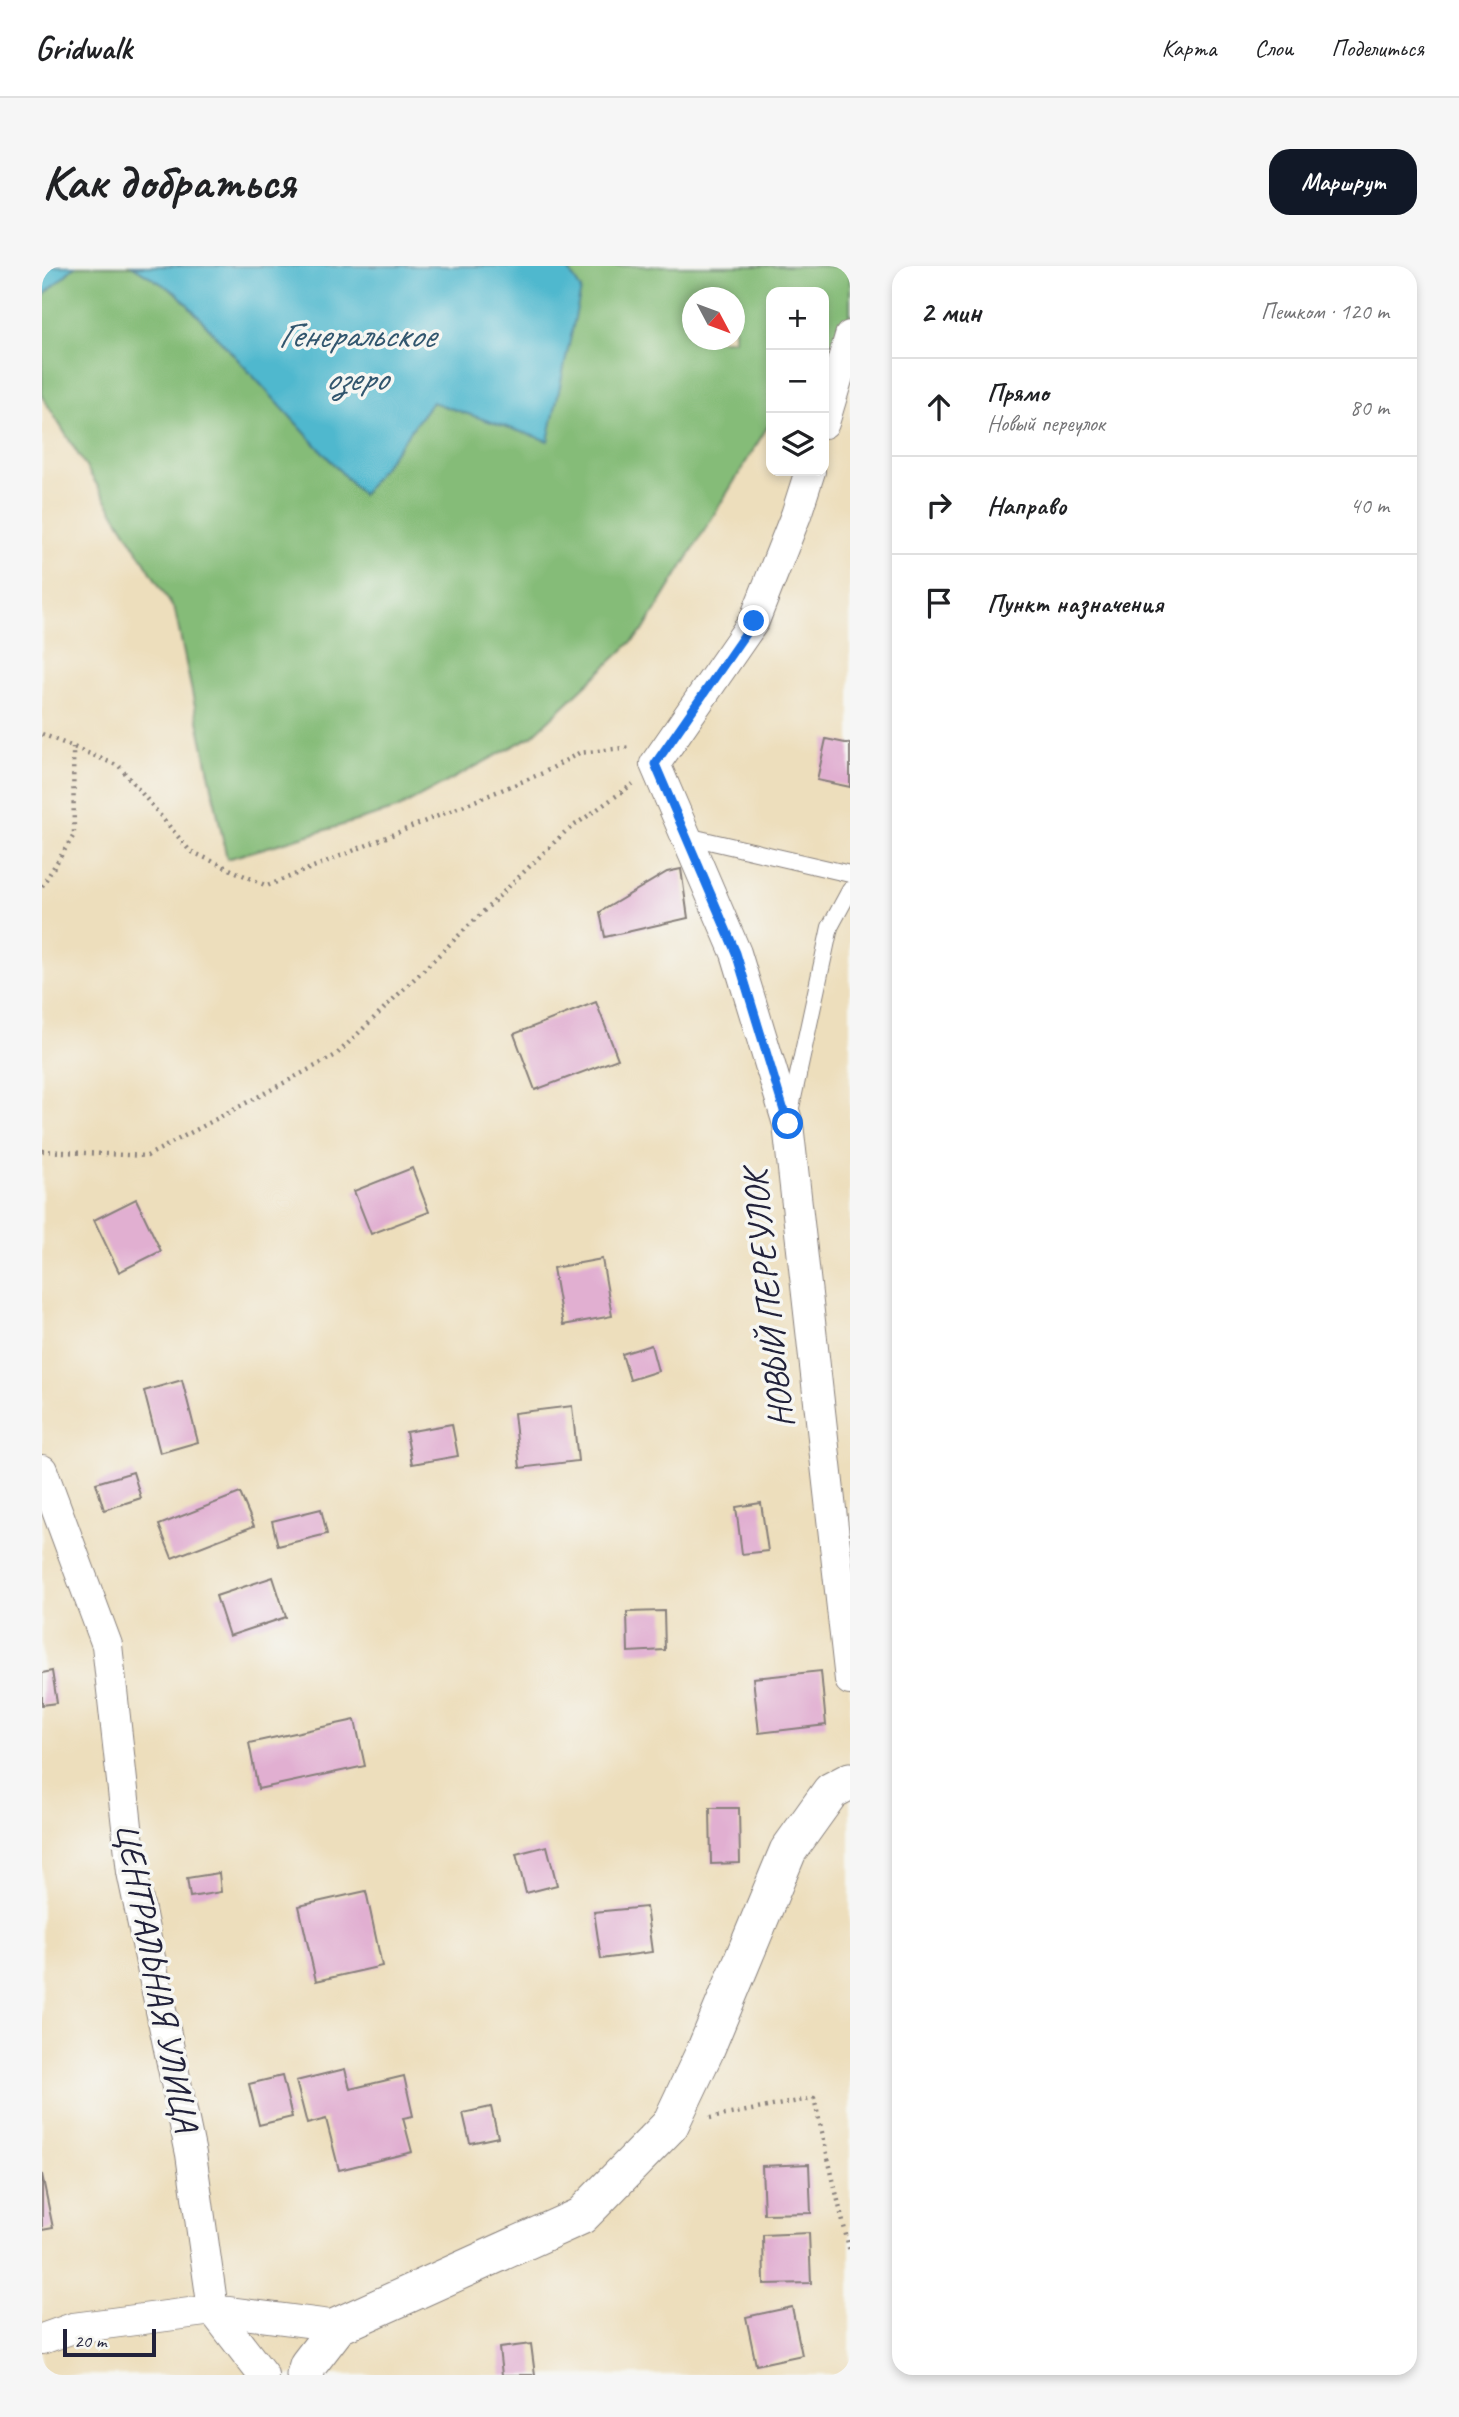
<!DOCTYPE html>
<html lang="ru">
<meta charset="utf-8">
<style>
:root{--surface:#fff;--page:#f6f6f6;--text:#202124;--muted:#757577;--line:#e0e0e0;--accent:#111827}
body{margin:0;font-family:Caveat,sans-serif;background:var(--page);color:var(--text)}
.controls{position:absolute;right:21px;top:21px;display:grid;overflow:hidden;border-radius:14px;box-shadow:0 4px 10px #0003}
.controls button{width:63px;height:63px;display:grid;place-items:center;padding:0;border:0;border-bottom:2px solid var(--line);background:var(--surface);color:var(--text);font:35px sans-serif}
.compass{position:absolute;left:640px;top:21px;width:63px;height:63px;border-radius:50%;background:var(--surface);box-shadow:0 4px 10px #0003;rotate:131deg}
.scale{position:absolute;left:21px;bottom:18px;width:93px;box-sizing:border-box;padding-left:7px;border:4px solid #22223b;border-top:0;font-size:19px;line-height:24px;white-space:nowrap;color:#22223b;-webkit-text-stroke:5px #f6f6f2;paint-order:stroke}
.stop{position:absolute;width:21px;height:21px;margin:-16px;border:5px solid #1a73e8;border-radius:50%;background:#fff}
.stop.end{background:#1a73e8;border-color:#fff;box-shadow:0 2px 7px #0008}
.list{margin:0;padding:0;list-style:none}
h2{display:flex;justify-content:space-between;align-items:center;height:91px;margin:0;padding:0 28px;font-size:30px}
h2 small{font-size:23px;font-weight:400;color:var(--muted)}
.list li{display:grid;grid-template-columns:46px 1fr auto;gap:21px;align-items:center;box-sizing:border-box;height:98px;padding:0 28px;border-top:2px solid var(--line)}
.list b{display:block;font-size:26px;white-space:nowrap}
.list p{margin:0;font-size:23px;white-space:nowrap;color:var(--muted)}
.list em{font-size:23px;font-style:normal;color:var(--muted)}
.icon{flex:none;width:38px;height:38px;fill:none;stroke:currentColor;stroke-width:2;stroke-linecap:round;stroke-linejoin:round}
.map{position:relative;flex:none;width:808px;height:2109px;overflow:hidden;border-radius:21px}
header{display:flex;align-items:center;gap:42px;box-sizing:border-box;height:98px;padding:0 35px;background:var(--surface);border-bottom:2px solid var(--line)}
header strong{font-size:33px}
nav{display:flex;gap:38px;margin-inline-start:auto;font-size:24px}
.intro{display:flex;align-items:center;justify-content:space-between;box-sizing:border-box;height:168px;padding:0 42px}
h1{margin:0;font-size:49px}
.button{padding:18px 32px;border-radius:21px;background:var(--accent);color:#fff;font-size:24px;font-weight:700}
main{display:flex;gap:42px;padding:0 42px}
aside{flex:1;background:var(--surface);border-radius:21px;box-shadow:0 4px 10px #0003}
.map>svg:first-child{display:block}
.forest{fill:#85bc78;stroke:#546f5a;stroke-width:2;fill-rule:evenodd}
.water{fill:#50b8ce;stroke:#396d84;stroke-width:2}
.building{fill:#e1afd1}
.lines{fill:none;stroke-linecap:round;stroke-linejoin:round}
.service-casing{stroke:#88807c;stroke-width:18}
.minor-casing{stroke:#88807c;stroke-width:32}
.tertiary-casing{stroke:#88807c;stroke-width:39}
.path{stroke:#88807c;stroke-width:4.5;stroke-dasharray:2 5;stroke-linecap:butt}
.service{stroke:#fff;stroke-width:16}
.minor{stroke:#fff;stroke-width:30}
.tertiary{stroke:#fff;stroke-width:37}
.route{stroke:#1a73e8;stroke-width:9}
.labels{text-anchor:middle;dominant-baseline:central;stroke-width:7;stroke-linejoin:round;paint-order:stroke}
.street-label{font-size:35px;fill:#22223b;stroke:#f6f6f2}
.water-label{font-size:37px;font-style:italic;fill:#32566e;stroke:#f6f6f2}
</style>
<header>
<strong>Gridwalk</strong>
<nav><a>Карта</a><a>Слои</a><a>Поделиться</a></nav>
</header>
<div class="intro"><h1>Как добраться</h1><a class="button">Маршрут</a></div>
<main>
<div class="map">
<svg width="808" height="2109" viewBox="0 0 808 2109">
<rect width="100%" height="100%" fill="#f6f6f2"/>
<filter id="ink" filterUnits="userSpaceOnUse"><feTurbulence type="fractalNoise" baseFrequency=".0143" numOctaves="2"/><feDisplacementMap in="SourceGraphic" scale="14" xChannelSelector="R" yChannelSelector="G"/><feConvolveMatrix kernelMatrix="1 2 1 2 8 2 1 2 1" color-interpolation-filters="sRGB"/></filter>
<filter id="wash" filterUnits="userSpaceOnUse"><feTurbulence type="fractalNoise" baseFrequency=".00686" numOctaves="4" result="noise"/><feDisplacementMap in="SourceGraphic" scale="28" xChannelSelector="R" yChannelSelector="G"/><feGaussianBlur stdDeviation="1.57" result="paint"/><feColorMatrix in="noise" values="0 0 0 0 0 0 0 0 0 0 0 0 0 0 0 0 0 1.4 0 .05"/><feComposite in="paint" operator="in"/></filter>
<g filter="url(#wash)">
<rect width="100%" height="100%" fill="#eddebc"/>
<!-- forest -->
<path class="forest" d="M33 0H91L136 28 320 229 390 136 539 24 524 0H808V94L782 87V26H729V155L601 365 490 470 355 543 185 593 133 345 0 130V31ZM650 32H692V74H650Z"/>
<!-- water -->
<g class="water">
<path d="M0 0H33L0 31Z"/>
<path d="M91 0H524L539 24 506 175 390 136 320 229 136 28Z"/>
</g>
<g id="blocks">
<!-- building -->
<g class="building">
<path d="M784 473 808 478V521L775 514Z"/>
<path d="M639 603 646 652 563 671 558 646 625 606Z"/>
<path d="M554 736 576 793 493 824 472 768Z"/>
<path d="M370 902 387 946 329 968 312 925Z"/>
<path d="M94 933 119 985 77 1006 52 954Z"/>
<path d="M560 993 570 1050 521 1059 511 1002Z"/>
<path d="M609 1079 616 1105 588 1114 580 1088Z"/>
<path d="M140 1114 156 1176 118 1187 102 1125Z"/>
<path d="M530 1140 536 1195 478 1202 472 1147Z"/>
<path d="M410 1158 416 1190 370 1198 364 1166Z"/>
<path d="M91 1206 99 1232 62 1244 54 1217Z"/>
<path d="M198 1227 212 1260 130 1292 117 1259Z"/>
<path d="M719 1237 726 1285 700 1288 694 1241Z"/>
<path d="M279 1243 285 1268 236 1280 230 1255Z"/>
<path d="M231 1311 244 1351 187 1370 174 1330Z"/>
<path d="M622 1345 623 1384 586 1386 585 1346Z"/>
<path d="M10 1405 15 1437 0 1439V1407Z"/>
<path d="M779 1405 784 1459 717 1467 711 1412Z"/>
<path d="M313 1454 323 1500 216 1523 207 1477Z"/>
<path d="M668 1542H697L698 1597 669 1598Z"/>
<path d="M505 1580 515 1619 484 1627 474 1588Z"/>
<path d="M177 1607 179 1626 148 1631 145 1612Z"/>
<path d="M324 1625 340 1700 274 1715 257 1640Z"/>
<path d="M604 1641 610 1686 559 1693 552 1646Z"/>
<path d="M303 1803 308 1823 362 1810 371 1850 361 1852 370 1886 297 1904 284 1853 265 1858 254 1815Z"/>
<path d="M240 1810 250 1851 217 1859 207 1818Z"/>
<path d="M449 1841 456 1871 428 1877 421 1847Z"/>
<path d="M767 1898 769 1947 722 1948 720 1900Z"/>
<path d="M0 1908 11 1962 0 1964Z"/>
<path d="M767 1967 769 2017 722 2018 721 1969Z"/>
<path d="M750 2041 760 2089 714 2099 704 2051Z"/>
<path d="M489 2078 493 2109H460L457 2082Z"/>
</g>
</g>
</g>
<g filter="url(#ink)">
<use href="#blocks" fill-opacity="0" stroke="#88807c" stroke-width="2"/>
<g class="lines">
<defs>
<g id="service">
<path d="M645 570 808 608"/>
<path d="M748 846 788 661 808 624"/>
</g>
<g id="minor">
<path d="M782 157 808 70"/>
<path d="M768 205 754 249 712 355 613 498 694 687 746 858 808 1414"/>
<path d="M0 1204 65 1379 90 1606 149 1888 171 2044 296 2060"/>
<path d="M0 2073 31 2062 171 2044 221 2109"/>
</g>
<path id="tertiary" d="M263 2109 266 2099 296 2060 539 1950 628 1859 663 1785 746 1585 789 1525 808 1515"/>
</defs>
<!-- service casing -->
<use href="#service" class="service-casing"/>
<!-- minor casing -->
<use href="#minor" class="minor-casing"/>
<!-- tertiary casing -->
<use href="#tertiary" class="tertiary-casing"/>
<!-- path -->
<g class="path">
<path d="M0 468 77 500 148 585 225 620 501 507 537 487 590 481"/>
<path d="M0 620 32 569 31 481"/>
<path d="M0 885 105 890 294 789 523 566 591 518"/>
<path d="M668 1852 772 1832 808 1986"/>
</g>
<!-- service -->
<use href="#service" class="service"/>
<!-- minor -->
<use href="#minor" class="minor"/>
<!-- tertiary -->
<use href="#tertiary" class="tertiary"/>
</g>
</g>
<g class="lines" filter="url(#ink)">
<!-- route -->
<path class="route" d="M712 355 613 498 694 687 746 858"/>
</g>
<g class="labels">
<!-- street labels -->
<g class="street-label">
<text transform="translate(726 1033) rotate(-96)">НОВЫЙ ПЕРЕУЛОК</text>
<text transform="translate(115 1711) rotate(79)">ЦЕНТРАЛЬНАЯ УЛИЦА</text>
</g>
<!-- water labels -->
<g class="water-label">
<text x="314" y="68">Генеральское<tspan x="314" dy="43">озеро</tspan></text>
</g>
</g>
</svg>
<div class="controls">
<button>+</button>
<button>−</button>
<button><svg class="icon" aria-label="layers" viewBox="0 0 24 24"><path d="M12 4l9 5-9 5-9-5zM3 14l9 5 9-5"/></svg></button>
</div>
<svg class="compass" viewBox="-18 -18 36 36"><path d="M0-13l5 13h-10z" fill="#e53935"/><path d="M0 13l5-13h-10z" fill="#757577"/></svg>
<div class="scale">20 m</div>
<div class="stop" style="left:746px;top:858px"></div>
<div class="stop end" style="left:712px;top:355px"></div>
</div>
<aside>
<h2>2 мин<small>Пешком · 120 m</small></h2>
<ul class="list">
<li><svg class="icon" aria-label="ahead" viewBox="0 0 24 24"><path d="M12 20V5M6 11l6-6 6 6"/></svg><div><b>Прямо</b><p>Новый переулок</p></div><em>80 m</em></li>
<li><svg class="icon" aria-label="right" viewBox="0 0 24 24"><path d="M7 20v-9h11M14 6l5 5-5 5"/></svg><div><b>Направо</b></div><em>40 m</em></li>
<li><svg class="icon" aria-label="arrive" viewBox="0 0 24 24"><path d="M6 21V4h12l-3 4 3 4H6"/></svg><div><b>Пункт назначения</b></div></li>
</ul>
</aside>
</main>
